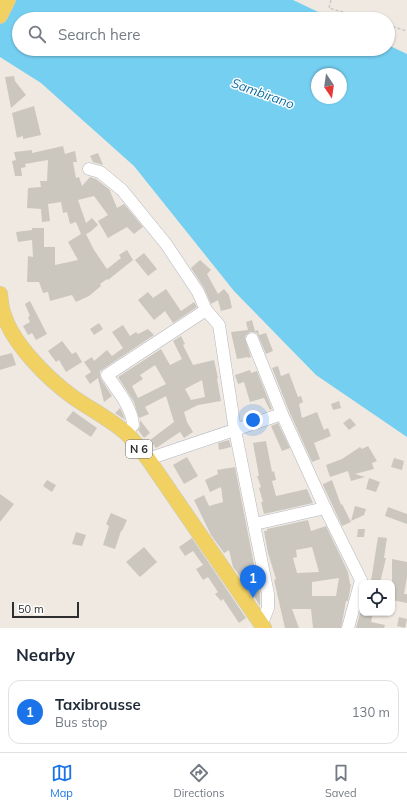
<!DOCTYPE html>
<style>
:root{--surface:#fff;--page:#f6f6f7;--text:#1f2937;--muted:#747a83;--line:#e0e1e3;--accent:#1a73e8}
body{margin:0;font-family:Mulish,sans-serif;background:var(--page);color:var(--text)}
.controls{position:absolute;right:12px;bottom:12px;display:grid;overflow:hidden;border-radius:8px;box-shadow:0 1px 3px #0004}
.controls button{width:36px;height:36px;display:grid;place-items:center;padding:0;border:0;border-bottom:1px solid var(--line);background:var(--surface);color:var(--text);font:20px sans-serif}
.compass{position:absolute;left:311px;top:68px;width:36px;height:36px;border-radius:50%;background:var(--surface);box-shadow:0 1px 3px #0004;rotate:167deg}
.scale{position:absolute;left:12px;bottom:10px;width:67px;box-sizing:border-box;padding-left:4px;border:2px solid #2e2e2e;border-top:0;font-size:11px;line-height:14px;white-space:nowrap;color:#2e2e2e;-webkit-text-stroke:3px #fff;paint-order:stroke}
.you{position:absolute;left:253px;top:420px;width:14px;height:14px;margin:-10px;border:3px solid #fff;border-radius:50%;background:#1a73e8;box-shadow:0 0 0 6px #1a73e833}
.badge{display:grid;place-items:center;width:26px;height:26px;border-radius:50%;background:var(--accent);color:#fff;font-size:13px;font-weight:700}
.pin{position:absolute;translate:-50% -33px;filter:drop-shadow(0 1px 2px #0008)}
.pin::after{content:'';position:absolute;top:21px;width:14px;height:12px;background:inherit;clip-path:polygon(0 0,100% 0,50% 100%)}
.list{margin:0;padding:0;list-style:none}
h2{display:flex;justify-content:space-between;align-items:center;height:52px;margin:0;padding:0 16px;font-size:17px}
h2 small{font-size:13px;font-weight:400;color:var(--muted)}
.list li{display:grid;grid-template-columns:26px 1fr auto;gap:12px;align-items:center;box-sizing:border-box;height:64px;margin:0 8px 8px;padding:0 8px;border:1px solid var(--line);border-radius:12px}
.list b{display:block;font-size:15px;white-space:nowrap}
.list p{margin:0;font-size:13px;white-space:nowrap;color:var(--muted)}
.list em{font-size:13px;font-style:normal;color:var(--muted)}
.icon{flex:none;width:22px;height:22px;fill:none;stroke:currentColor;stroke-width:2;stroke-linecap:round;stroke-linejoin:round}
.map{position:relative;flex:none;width:407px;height:628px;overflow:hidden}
.search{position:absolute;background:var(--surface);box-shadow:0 1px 3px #0004;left:12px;right:12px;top:12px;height:44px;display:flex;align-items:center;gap:10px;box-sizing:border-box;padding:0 14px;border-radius:22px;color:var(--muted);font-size:15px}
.sheet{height:124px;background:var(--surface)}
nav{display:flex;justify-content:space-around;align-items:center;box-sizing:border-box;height:56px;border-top:1px solid var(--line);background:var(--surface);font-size:11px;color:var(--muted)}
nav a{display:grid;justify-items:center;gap:2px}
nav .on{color:var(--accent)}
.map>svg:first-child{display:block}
.water{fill:#75cff0;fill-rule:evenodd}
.building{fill:#cbc7bf;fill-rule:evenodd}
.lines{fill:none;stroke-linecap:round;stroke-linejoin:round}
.minor-casing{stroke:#b4b7c1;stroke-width:13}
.major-casing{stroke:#c9c9c9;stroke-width:16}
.path{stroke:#c9c9c9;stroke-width:1.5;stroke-dasharray:3 2;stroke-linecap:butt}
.minor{stroke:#fff;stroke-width:12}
.major{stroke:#f2d163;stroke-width:15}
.labels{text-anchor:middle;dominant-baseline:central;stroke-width:3;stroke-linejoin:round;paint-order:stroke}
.shield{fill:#fff;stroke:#6d6d6d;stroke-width:1}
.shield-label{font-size:11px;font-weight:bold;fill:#2e2e2e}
.water-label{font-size:13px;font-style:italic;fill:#0d6fa3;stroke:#fff}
</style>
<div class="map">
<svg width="407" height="628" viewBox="0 0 407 628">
<rect width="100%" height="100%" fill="#efe9e1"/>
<!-- water -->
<path class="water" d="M0 0H293L333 19H19V49H388V45L407 54V437L316 375 234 291 134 166 41 83 0 57ZM317 74H341V98H317Z"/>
<!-- building -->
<g class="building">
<path d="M14 76 15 81 26 95 11 108 5 77Z"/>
<path d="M34 106 41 135 23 139V136L17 138 12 113Z"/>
<path d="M63 146 65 154 75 151 77 162H73L76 178 79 177 82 186 90 177 96 179 110 190V191L117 208 124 204 143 227 134 234 127 227 108 238 98 221 108 215 94 196 78 200 86 223 92 218 98 225 90 232 86 234 94 250 107 269 121 258 119 255 127 250 133 260 108 280 107 279 100 284 101 286 89 296 76 302 72 295 50 301 48 292 43 293 39 282H27L28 256 33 257 32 240 18 242 16 232 32 230V228H44V247H55V265L78 260 68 242 81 234 76 222 70 224 67 212 63 213 61 202 48 204 50 221 42 222 41 209 27 208 28 188 41 187 40 181H47L48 160 25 164 26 167 21 168 22 176H15L12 161 16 160 14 152 32 150V153Z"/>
<path d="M98 153 103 165 93 162 90 156Z"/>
<path d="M144 253 157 269 148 276 135 260Z"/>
<path d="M200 260 211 270 207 274 218 294 224 289 229 295 232 308 221 311 218 300 211 304 204 288 191 268Z"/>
<path d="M166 289 181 311 194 302 197 307 173 323 165 311 154 320 138 300 148 292 153 298Z"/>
<path d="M30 301 47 334 36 340 32 333 28 335 23 326 30 322 28 317 30 316 25 304Z"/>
<path d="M252 320 255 331 258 330 259 335 266 333 273 351 266 354 257 333 253 332H250L246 335 245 338 251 357 248 358V357L237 359 231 332 248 330 246 322Z"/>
<path d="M99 323 103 329 94 335 90 329Z"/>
<path d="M123 325 130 336 136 332 138 334 148 329 154 335 100 371V375L101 379 112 396 104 402 98 378 90 384 85 376 91 372 84 362 92 357 94 361 107 350 112 356 123 348 112 332Z"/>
<path d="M181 336 185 344 183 345 193 365 214 360 218 378 217 379 221 401 198 405 184 412 187 422 193 432 184 438 180 432 156 448 150 440 174 422 166 396 145 407 149 414 139 418 134 402 118 377 161 349 170 365 182 359 173 341ZM155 365 166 384 138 398 132 386 143 379 140 375ZM202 380 205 397 191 400 185 389Z"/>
<path d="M62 341 72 354 76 352 82 362 66 372 59 360 56 362 48 351Z"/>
<path d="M12 353 16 365 0 370V356Z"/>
<path d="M278 366 281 376 289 373 298 397 301 396 303 402 299 404 302 418 317 412 324 430 328 428 331 436 314 443 320 459 312 462 289 411 272 368Z"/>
<path d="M250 370 251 373 257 371 272 409 270 410 264 398 250 402 244 382 238 384 235 375Z"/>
<path d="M339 401 341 408 333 410 331 404Z"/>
<path d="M120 408 123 414 125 420 115 413Z"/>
<path d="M73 411 97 428 91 437 66 420Z"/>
<path d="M350 418 356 425 349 430 343 423Z"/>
<path d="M140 420 150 433 144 438 138 430 140 427Z"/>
<path d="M278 423 290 448 282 451 271 426Z"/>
<path d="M229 440 231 447 219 450 218 443Z"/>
<path d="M266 441 272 472 274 471 276 480 272 481 276 496 307 489 313 503 264 514 261 502H263L259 488 261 487 257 476H259L253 443Z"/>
<path d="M368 446 377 461 372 463 374 469 355 474 365 477 351 481 348 471 330 477 326 465 342 459 360 447 362 449Z"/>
<path d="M187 457 198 476 184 484 173 465Z"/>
<path d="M394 458 404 461 402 470 391 467Z"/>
<path d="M235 467 260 595V606L247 585 233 567 229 550 224 553 211 535 194 500 204 495 209 506 223 502 221 487 210 492 205 480 218 474 217 470Z"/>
<path d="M369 478 380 482 376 492 366 489Z"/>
<path d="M47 480 56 485 52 492 43 486Z"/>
<path d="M332 480 341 505 342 504 351 522 342 526 323 485V484Z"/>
<path d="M0 494 14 504 0 522Z"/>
<path d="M355 506 366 509 364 515 351 521Z"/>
<path d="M388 507 407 514V524L385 516Z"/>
<path d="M111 513 127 520 122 531H121L115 549 103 545 109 526 106 524Z"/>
<path d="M308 520 311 531 326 526 348 572 350 584H351L348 601H346L341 628H313L311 609H292L299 628H285L274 580 276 579 268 553 264 531H267V529ZM312 547 319 572 297 573 293 558 297 557 296 550ZM339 578 336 596H312V582Z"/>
<path d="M358 529H365L364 537H357Z"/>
<path d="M76 532 86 535 82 546 72 544Z"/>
<path d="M378 537 387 538 384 558H386L380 583 371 581Z"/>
<path d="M192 538 246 618 239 623 223 599 221 601 215 594 218 592 208 577 203 580 196 569 203 565 193 551 185 556 179 547Z"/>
<path d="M144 547 157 562 140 577 126 562Z"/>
<path d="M392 559 407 562V577L404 594H407V603L392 600Z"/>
<path d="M360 613H373L371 622 385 625 384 628H356Z"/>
<path d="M399 617 407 619 405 628 397 626Z"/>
</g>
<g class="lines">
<defs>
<g id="minor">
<path d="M89 169 100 172 122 190 166 244 198 292 206 310"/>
<path d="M252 339 282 414 325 508"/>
<path d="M127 433 133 425C132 407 117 390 107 375L206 310 219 325 235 430 268 594V608L261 626"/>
<path d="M148 459 282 414"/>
<path d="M255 524 325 508 361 580 348 628"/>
</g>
<g id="major">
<path d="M0 16 8 0"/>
<path d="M0 294C1 301 1 309 4 315 13 344 48 379 73 397 90 409 110 419 126 433 134 440 141 451 148 459L264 628"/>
</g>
</defs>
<!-- minor casing -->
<use href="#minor" class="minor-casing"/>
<!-- major casing -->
<use href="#major" class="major-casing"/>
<!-- path -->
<g class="path">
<path d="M331 0 329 8 367 19"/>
<path d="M388 25 407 31"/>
</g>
<!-- minor -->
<use href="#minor" class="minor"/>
<!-- major -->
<use href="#major" class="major"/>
</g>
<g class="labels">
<!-- shield labels -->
<rect class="shield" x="126" y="440" width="26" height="18" rx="3"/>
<g class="shield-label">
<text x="139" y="449">N 6</text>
</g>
<!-- water labels -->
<g class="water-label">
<text transform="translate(263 93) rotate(20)">Sambirano</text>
</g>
</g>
</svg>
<div class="controls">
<button><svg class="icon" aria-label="locate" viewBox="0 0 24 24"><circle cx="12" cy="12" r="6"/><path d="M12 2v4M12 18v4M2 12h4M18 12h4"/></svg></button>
</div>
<svg class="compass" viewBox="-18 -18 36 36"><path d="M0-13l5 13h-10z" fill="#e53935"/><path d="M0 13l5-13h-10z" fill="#747a83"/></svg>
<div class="scale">50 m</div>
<div class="you"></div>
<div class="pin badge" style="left:253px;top:598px">1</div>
<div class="search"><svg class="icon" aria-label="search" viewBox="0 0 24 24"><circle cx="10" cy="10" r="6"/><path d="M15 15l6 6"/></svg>Search here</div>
</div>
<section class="sheet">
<h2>Nearby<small></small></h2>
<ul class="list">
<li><span class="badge">1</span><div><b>Taxibrousse</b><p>Bus stop</p></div><em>130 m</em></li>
</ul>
</section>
<nav>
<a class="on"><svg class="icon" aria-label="map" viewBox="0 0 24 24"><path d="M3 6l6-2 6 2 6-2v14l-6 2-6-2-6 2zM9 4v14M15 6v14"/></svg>Map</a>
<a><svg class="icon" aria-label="directions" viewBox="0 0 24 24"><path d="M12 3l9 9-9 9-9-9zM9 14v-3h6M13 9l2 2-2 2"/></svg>Directions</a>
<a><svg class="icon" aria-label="saved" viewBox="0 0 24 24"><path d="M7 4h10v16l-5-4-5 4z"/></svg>Saved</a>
</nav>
